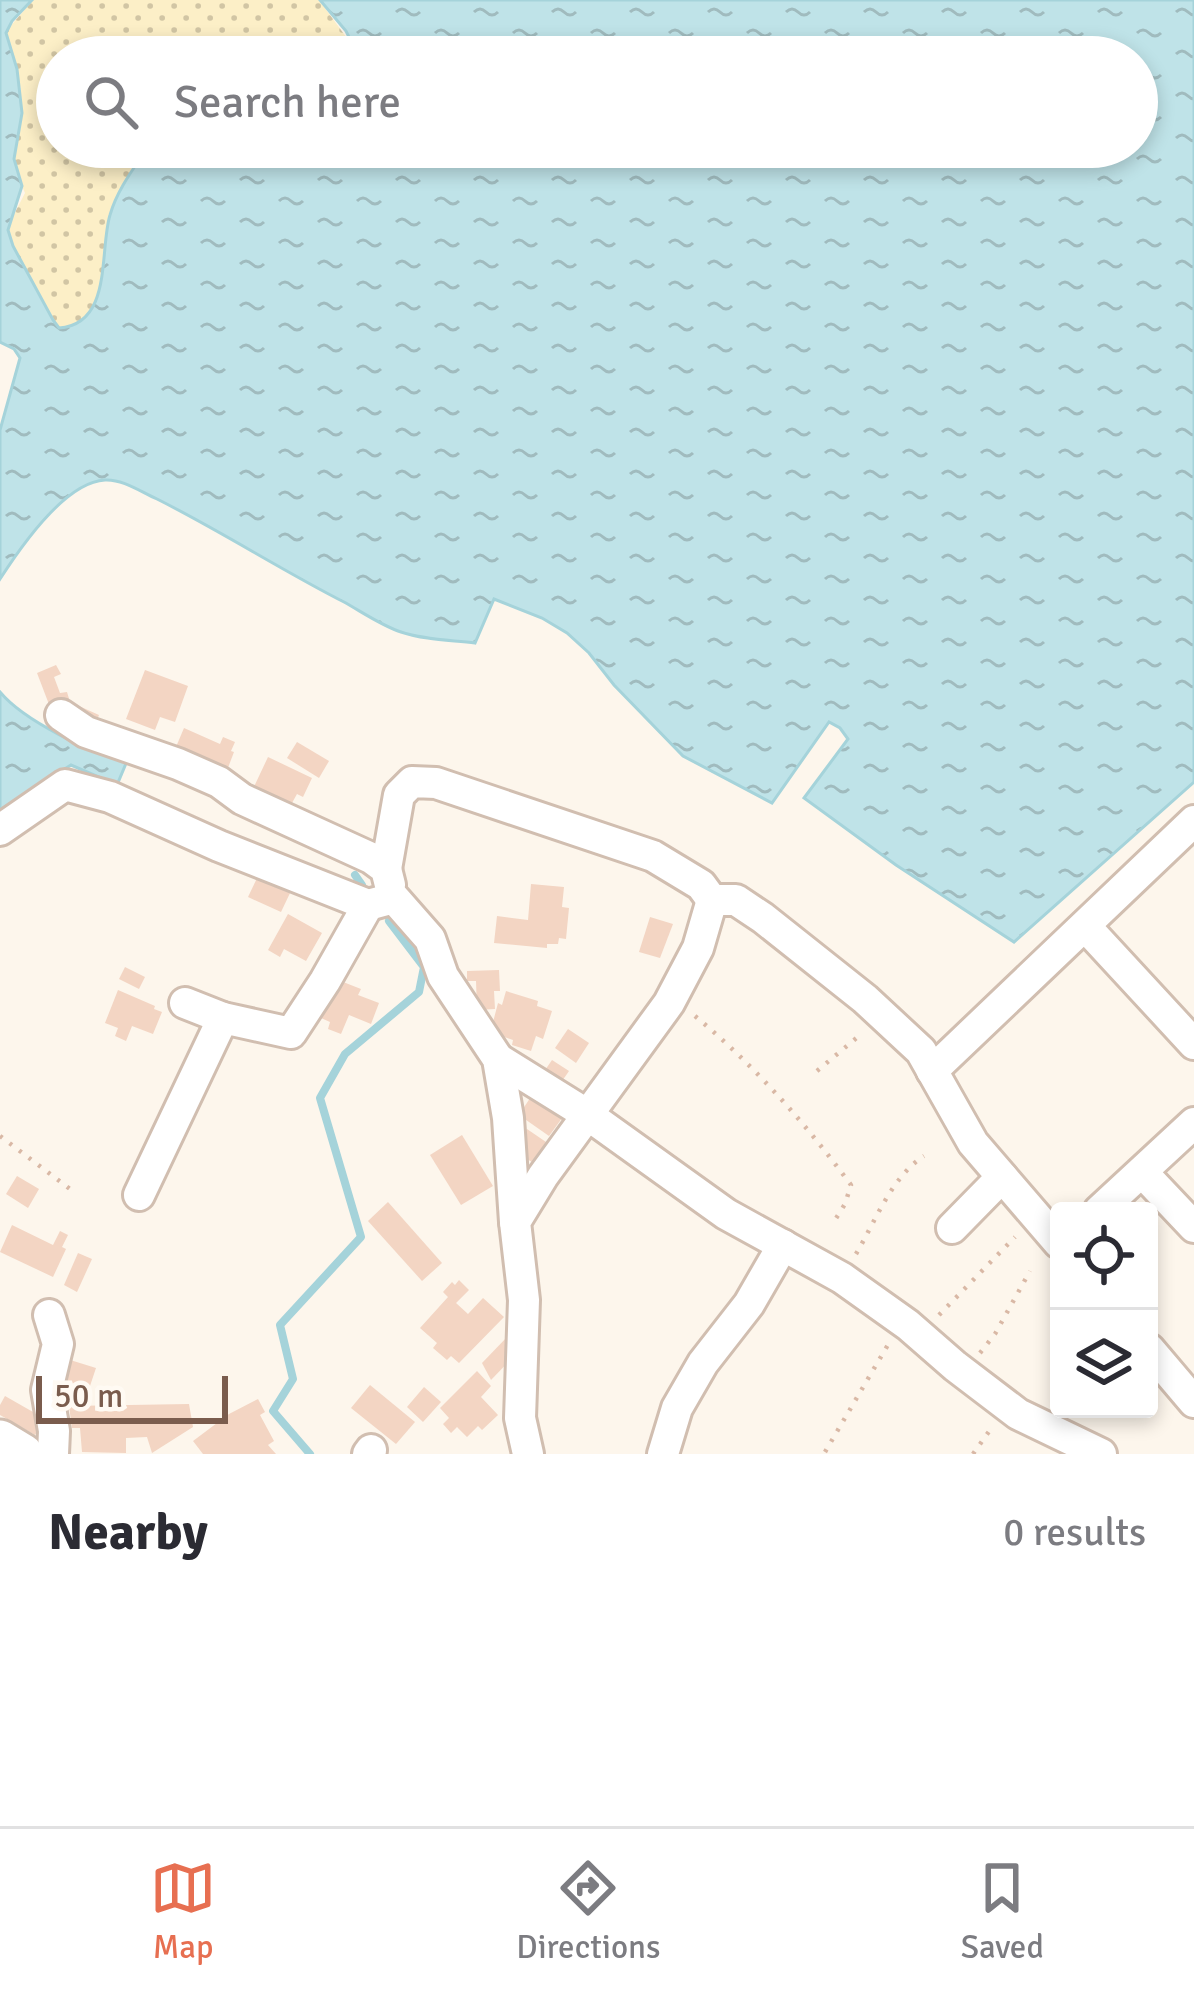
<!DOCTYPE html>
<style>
:root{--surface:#fff;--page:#f7f7f7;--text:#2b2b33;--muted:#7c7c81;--line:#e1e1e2;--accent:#e76f51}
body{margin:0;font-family:Signika,sans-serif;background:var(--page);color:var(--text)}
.controls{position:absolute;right:36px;bottom:36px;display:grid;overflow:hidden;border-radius:12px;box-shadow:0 6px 18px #0003}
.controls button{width:108px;height:108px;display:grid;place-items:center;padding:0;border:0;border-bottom:3px solid var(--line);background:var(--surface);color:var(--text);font:60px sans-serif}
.scale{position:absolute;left:36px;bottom:30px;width:192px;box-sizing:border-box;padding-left:12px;border:6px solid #7a5c4d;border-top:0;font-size:33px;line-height:42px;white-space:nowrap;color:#7a5c4d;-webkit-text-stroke:9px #fffaf3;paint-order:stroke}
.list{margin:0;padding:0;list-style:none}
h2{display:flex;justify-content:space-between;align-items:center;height:156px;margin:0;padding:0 48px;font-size:51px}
h2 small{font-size:39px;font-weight:400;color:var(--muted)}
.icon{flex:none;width:66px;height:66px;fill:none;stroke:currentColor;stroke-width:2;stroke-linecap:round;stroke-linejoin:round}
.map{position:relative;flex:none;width:1194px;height:1454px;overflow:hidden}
.search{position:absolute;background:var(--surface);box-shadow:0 6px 18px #0003;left:36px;right:36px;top:36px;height:132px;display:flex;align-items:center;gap:30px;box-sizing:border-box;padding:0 42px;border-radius:66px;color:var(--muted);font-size:45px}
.sheet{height:372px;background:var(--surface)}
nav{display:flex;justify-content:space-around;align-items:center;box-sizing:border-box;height:168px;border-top:3px solid var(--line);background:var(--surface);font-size:33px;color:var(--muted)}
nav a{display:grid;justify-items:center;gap:6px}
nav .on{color:var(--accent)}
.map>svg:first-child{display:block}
.sand{fill:url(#sand-dots)}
.water{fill:url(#water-ripples);stroke:#a5d3da;stroke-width:3}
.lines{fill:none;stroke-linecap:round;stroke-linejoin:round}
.stream{stroke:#a5d3da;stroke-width:8}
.building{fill:#f3d5c3}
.minor-casing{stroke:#d1beb0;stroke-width:36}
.tertiary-casing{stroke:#d1beb0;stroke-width:45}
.path{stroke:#d9b8a5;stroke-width:4.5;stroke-dasharray:3 9;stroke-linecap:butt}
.minor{stroke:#fff;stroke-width:30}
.tertiary{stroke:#fff;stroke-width:39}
</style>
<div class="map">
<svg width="1194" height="1454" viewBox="0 0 1194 1454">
<defs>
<pattern id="sand-dots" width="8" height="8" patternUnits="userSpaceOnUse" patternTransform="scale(3)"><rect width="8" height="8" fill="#fcefc7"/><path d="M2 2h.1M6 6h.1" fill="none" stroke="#d1c5a4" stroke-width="1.8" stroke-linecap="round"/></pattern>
<pattern id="water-ripples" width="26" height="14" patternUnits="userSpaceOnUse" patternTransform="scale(3)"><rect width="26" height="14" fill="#bfe3e8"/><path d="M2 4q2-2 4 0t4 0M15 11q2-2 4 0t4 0" fill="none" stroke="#a0bbbe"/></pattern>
</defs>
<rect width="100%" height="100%" fill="#fdf6ec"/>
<!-- sand -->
<path class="sand" d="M33 0H319L352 45 340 57H57V147H144C138 158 131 169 126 180 107 232 123 301 66 331L58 326 12 249 6 230 25 193 11 161 21 116V89L2 36Z"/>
<!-- water -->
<g class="water">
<path d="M0 0H32L12 21 6 33 17 69 22 113 14 159 22 186 8 230 13 246 53 320 59 328C113 324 99 251 110 215 117 190 134 168 148 147H1137V57H341L352 43 346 31 320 0H1194V782L1014 942 896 865 804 798 848 739 840 728 829 722 772 803 683 756 614 685 589 653 567 633 542 618 494 599 475 643C451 640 425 640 401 632 382 626 362 612 344 602 281 570 221 531 157 499 141 492 123 479 105 480 65 482 20 548 0 579V430L20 358 14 349 0 342Z"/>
<path d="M0 692C23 720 91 754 127 761L117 785 71 765 0 810Z"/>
</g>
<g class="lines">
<!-- stream -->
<g class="stream">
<path d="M355 875 362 885"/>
<path d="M310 1454 273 1411 293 1379 280 1325 361 1237 320 1098 345 1054 419 992 424 967 389 921"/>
</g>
</g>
<!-- building -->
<g class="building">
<path d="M56 665 61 674 54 677 60 693 67 692 70 702 99 715 96 723 50 707 37 673Z"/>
<path d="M145 670 188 686 175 722 160 717 155 730 126 719Z"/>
<path d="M184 728 220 744 223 737 235 742 231 751 234 752 226 773 173 754Z"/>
<path d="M297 742 329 761 319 778 287 758Z"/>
<path d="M268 757 312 778 303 797 297 794 292 803 286 800 284 806 252 791Z"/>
<path d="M258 876 291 891 281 912 248 897Z"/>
<path d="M531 884 564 887 562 907 569 908 566 939 559 938 558 944H547V948L494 943 497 916 528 920Z"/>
<path d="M288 914 322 933 306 961 284 949 280 957 268 950Z"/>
<path d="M650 917 673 924 660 958 639 952Z"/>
<path d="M125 967 145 977 139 989 119 979Z"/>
<path d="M499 970 500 991H494L495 1009 477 1010 476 981H467V971Z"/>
<path d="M333 978 361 989 358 995 379 1003 371 1024 349 1015 341 1034 328 1029 330 1022 321 1018Z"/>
<path d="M118 990 155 1006 154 1009 162 1012 153 1034 132 1026 126 1041 115 1036 118 1028 105 1023Z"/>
<path d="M506 991 538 1001 537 1006 552 1011 543 1039 536 1036 531 1051 512 1045 513 1040 496 1034 498 1028 492 1026 498 1003 502 1005Z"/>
<path d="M568 1029 589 1043 576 1063 555 1048Z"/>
<path d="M552 1060 569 1071 560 1084 543 1073Z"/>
<path d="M534 1092 565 1114 549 1136 519 1115Z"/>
<path d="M527 1129 546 1142 532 1162 525 1158 527 1154 521 1137Z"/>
<path d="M462 1135 493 1186 461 1205 430 1155Z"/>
<path d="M17 1176 39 1189 28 1208 6 1194Z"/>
<path d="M388 1202 442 1263 422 1281 368 1221Z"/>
<path d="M12 1225 53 1245 60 1231 68 1235 62 1247 66 1249 53 1277 0 1252Z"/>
<path d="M78 1253 92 1259 77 1292 64 1285Z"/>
<path d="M459 1280 469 1290 456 1303 468 1314 483 1298 504 1317 459 1363 451 1356 447 1360 433 1348 437 1343 420 1328 448 1297 443 1292 452 1282 455 1285Z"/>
<path d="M509 1335 514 1356 491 1380 482 1363Z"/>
<path d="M67 1359 96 1368 89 1389 60 1380Z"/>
<path d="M477 1371 491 1386 481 1397 498 1415 482 1430 478 1426 467 1437 457 1427 451 1433 443 1424 449 1418 440 1408Z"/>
<path d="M370 1385 415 1422 396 1444 351 1408Z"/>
<path d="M424 1387 441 1402 423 1422 407 1407Z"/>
<path d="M5 1396 40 1416 41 1426 35 1435 0 1415V1405Z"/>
<path d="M258 1399 265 1412 260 1415 274 1441 268 1445 276 1454H203L193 1441 229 1414Z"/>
<path d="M189 1404 193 1427 152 1453 147 1437 126 1438V1453L82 1452 80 1428H72L69 1406Z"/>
</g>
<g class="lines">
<defs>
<g id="minor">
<path d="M61 715 86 732 178 764 219 782 242 799 371 858 386 869 390 885"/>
<path d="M0 830 65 785 110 797 219 846 368 905 394 898 430 939 443 976 498 1059 508 1118 515 1222"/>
<path d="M386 869 399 795 412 782 436 783 653 856 701 885 712 900"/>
<path d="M1085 926 1194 1044"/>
<path d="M185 1003 223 1018 291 1033 325 981 368 905"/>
<path d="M498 1059 588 1115 726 1214 842 1278 908 1325 955 1366 1018 1414 1101 1454"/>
<path d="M932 1071 1194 821"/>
<path d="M1142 1172 1194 1227"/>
<path d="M139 1195 223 1018"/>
<path d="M1099 1211 1194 1123"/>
<path d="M952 1228 1002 1177"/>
<path d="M49 1315 58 1344 47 1390 54 1431 53 1454"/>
<path d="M1149 1349 1194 1402"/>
<path d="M368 1454 371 1450"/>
<path d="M528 1454 520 1418 524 1300 515 1222 543 1176 669 1003 698 948 712 900H736L763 918 865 999 921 1051 973 1143 1059 1243"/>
<path d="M663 1454 677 1408 703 1363 749 1304 783 1245"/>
</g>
<path id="tertiary" d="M0 1440 23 1454"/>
</defs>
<!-- minor casing -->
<use href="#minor" class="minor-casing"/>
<!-- tertiary casing -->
<use href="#tertiary" class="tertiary-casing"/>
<!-- path -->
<g class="path">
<path d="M695 1016C755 1066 805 1123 851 1185L845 1204 835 1220"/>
<path d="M817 1071 860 1035"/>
<path d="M0 1136 74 1192"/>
<path d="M856 1254C875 1222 892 1176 924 1156"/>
<path d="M939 1315 1015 1237"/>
<path d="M980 1353 995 1334 1030 1271"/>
<path d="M825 1452 889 1343"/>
<path d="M973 1454 990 1430"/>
</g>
<!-- minor -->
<use href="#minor" class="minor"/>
<!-- tertiary -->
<use href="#tertiary" class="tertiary"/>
</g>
</svg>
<div class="controls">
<button><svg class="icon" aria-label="locate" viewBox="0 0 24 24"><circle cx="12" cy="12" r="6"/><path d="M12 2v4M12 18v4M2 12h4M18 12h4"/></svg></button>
<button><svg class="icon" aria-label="layers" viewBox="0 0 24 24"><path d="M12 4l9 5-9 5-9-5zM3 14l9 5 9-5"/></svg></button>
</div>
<div class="scale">50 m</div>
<div class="search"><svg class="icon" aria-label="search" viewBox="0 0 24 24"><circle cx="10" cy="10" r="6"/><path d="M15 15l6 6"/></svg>Search here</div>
</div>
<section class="sheet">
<h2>Nearby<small>0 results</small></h2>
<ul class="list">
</ul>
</section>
<nav>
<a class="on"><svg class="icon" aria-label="map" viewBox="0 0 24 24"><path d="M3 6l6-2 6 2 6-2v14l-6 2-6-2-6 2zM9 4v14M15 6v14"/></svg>Map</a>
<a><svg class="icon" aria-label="directions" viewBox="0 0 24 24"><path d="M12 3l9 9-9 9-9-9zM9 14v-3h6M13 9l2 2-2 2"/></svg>Directions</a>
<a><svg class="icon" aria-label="saved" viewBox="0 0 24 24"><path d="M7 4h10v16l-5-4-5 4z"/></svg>Saved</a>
</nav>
